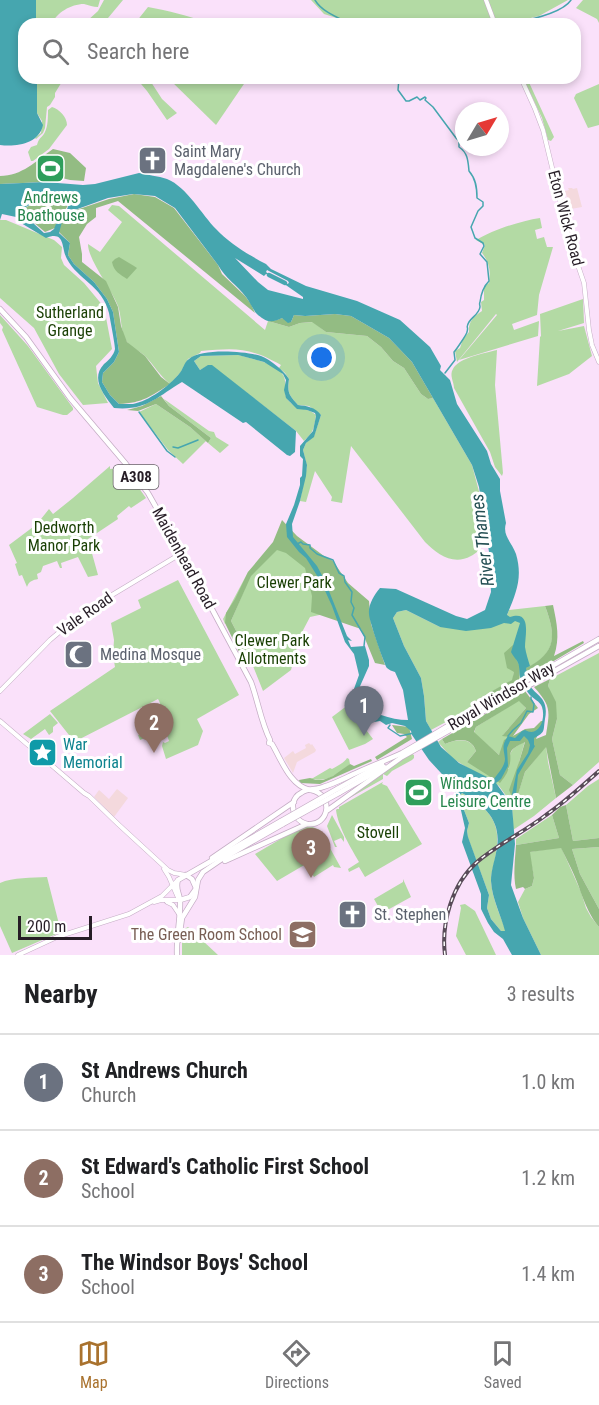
<!DOCTYPE html>
<style>
:root{--surface:#fff;--page:#f2f2f2;--text:#202124;--muted:#757577;--line:#e0e0e0;--accent:#a9722e}
body{margin:0;font-family:"Roboto Condensed",sans-serif;background:var(--page);color:var(--text)}
.compass{position:absolute;left:455px;top:102px;width:54px;height:54px;border-radius:50%;background:var(--surface);box-shadow:0 3px 9px #0003;rotate:52deg}
.scale{position:absolute;left:18px;bottom:15px;width:74px;box-sizing:border-box;padding-left:6px;border:3px solid #261d26;border-top:0;font-size:16px;line-height:21px;white-space:nowrap;color:#261d26;-webkit-text-stroke:4px #fff;paint-order:stroke}
.you{position:absolute;left:322px;top:358px;width:21px;height:21px;margin:-15px;border:4px solid #fff;border-radius:50%;background:#1a73e8;box-shadow:0 0 0 9px #1a73e833}
.badge{display:grid;place-items:center;width:39px;height:39px;border-radius:50%;background:var(--accent);color:#fff;font-size:20px;font-weight:700}
.pin{position:absolute;translate:-50% -50px;filter:drop-shadow(0 2px 3px #0008)}
.pin::after{content:'';position:absolute;top:32px;width:21px;height:18px;background:inherit;clip-path:polygon(0 0,100% 0,50% 100%)}
.list{margin:0;padding:0;list-style:none}
h2{display:flex;justify-content:space-between;align-items:center;height:78px;margin:0;padding:0 24px;font-size:26px}
h2 small{font-size:20px;font-weight:400;color:var(--muted)}
.list li{display:grid;grid-template-columns:39px 1fr auto;gap:18px;align-items:center;box-sizing:border-box;height:96px;padding:0 24px;border-top:2px solid var(--line)}
.list b{display:block;font-size:22px;white-space:nowrap}
.list p{margin:0;font-size:20px;white-space:nowrap;color:var(--muted)}
.list em{font-size:20px;font-style:normal;color:var(--muted)}
.icon{flex:none;width:33px;height:33px;fill:none;stroke:currentColor;stroke-width:2;stroke-linecap:round;stroke-linejoin:round}
.map{position:relative;flex:none;width:599px;height:955px;overflow:hidden}
.search{position:absolute;background:var(--surface);box-shadow:0 3px 9px #0003;left:18px;right:18px;top:18px;height:66px;display:flex;align-items:center;gap:15px;box-sizing:border-box;padding:0 21px;border-radius:18px;color:var(--muted);font-size:22px}
.sheet{height:366px;background:var(--surface)}
nav{display:flex;justify-content:space-around;align-items:center;box-sizing:border-box;height:84px;border-top:2px solid var(--line);background:var(--surface);font-size:16px;color:var(--muted)}
nav a{display:grid;justify-items:center;gap:3px}
nav .on{color:var(--accent)}
.map>svg:first-child{display:block}
.commercial{fill:#f4d9dd}
.green{fill:#b3daa4}
.forest{fill:#93bc83;fill-rule:evenodd}
.water{fill:#46a6af;fill-rule:evenodd}
.lines{fill:none;stroke-linecap:round;stroke-linejoin:round}
.stream{stroke:#46a6af;stroke-width:1.5}
.river{stroke:#46a6af;stroke-width:4.5}
.secondary-casing{stroke:#c5adc5;stroke-width:5}
.primary-casing{stroke:#c5adc5;stroke-width:6}
.secondary{stroke:#fff;stroke-width:4}
.primary{stroke:#fff;stroke-width:4.5}
.rail-casing{stroke:#584b58;stroke-width:4}
.rail{stroke:#fff;stroke-width:1.5;stroke-dasharray:4.5;stroke-linecap:butt}
.primary-bridge-casing{stroke:#c5adc5;stroke-width:6;stroke-linecap:butt}
.primary-bridge{stroke:#fff;stroke-width:4.5}
.labels{text-anchor:middle;dominant-baseline:central;stroke-width:6;stroke-linejoin:round;paint-order:stroke}
.shield{fill:#fff;stroke:#676167;stroke-width:1.5}
.shield-label{font-size:15px;font-weight:bold;fill:#261d26}
.worship-label{font-size:16px;fill:#5b616d;stroke:#fff;text-anchor:start}
.leisure-label{font-size:16px;fill:#27864d;stroke:#fff}
.street-label{font-size:16px;fill:#261d26;stroke:#fff}
.park-label{font-size:16px;fill:#193f03;stroke:#fff}
.culture-label{font-size:16px;fill:#0d838f;stroke:#fff;text-anchor:start}
.education-label{font-size:16px;fill:#785e54;stroke:#fff;text-anchor:end}
.water-label{font-size:18px;font-style:italic;fill:#244f53;stroke:#fff}
</style>
<div class="map">
<svg width="599" height="955" viewBox="0 0 599 955">
<rect width="100%" height="100%" fill="#fae1fa"/>
<!-- commercial -->
<g class="commercial">
<path d="M568 188H572L573 189 577 188 582 207 571 209 565 191 569 190Z"/>
<path d="M309 743 311 745 312 744 316 750 315 752 297 762 293 773 284 758 293 751 295 754 306 748 305 745Z"/>
<path d="M117 789 128 798 114 817 94 797 99 790 109 799Z"/>
</g>
<!-- green -->
<g class="green">
<path d="M36 0H100L98 7C93 7 89 5 84 4 71 4 56 13 52 24H36Z"/>
<path d="M104 0H123L103 24H86V22L98 11Z"/>
<path d="M311 0H568L539 16 506 24H348L343 20 324 14Z"/>
<path d="M583 0H599V23L597 19 576 8Z"/>
<path d="M148 7C168 11 189 15 208 24H137L136 22Z"/>
<path d="M37 78H62L63 80 55 93V97L50 105 47 107 45 128 43 133 36 139 35 138 41 133 42 121 37 113Z"/>
<path d="M136 78H147L151 82 162 99 177 113 167 120 147 91Z"/>
<path d="M168 78H248L216 125Z"/>
<path d="M523 78H527L554 137 551 141 548 140 542 118Z"/>
<path d="M599 84V125L588 128 574 98 576 94Z"/>
<path d="M52 107C59 109 67 117 67 125L49 149 33 161H31L28 152 31 147 37 145C39 137 42 138 45 132 48 126 48 117 48 110Z"/>
<path d="M112 205 119 206 265 330 268 321 289 327 300 323 313 322 326 332 367 336 381 347 393 361 404 368 421 394 428 399 433 398 472 465 481 499 471 500C474 510 483 536 480 546 479 551 475 554 471 556 453 566 437 554 425 542L351 446 342 503 331 501 332 497 315 471 306 502 300 501 307 466 303 450 306 443 314 436 321 415 309 406 298 405C289 395 287 393 289 379L285 373 279 368 281 365C249 347 236 348 201 351L200 353 188 359 181 372 170 384C160 376 154 365 145 356 140 351 131 348 127 342 120 332 122 317 118 306 111 288 88 260 88 244L100 252 122 222 108 210Z"/>
<path d="M540 218 542 228 535 230 537 239 544 237 547 247H553L539 295 537 315 512 324 514 330 539 321 538 336 459 360 497 315 496 314 457 362 455 351 460 348 463 339 469 332C468 322 473 317 482 311L481 302 484 300V286L489 283C491 270 489 262 482 253L485 245 476 240C493 230 520 221 540 218Z"/>
<path d="M0 220H6L54 240 62 247 61 258 64 265 84 283 104 307 112 349 96 366 98 383 108 403 83 405 59 374 34 328 0 298Z"/>
<path d="M583 299 584 323 558 331 584 326 592 356 569 374 537 386 540 337 541 336 540 314Z"/>
<path d="M0 315 28 346 73 408V410L67 415H63L37 407 2 330 3 327 0 323Z"/>
<path d="M497 350 495 385 503 473 502 476 495 467 490 452 454 388C454 382 449 375 453 369 458 358 485 353 497 350Z"/>
<path d="M238 355C250 358 285 365 285 381 286 389 283 393 288 400 298 412 306 406 316 415 314 428 314 432 304 441L296 431 212 366H208L200 370 194 361 201 356Z"/>
<path d="M164 399 209 431 214 432 216 437 229 445 220 453 208 443 211 438 169 406Z"/>
<path d="M156 404 190 427 206 441 183 464 168 450 139 412Z"/>
<path d="M110 466V469L124 467 146 498 131 508 129 506 117 516 118 519 88 539 98 575 88 577 78 557 61 563 62 568H60L57 561 43 566 41 572 37 574 38 579C33 580 29 581 27 587L22 575 19 576 15 564 17 563 9 545 37 524 49 509 53 514 73 498Z"/>
<path d="M283 540 317 560 324 614 310 617 300 636 291 670 263 691 249 656 231 621 246 586 225 624 223 619 248 572Z"/>
<path d="M178 580 239 695 197 719 203 731 198 745 166 759 162 746 163 742 165 743 169 741 167 735 161 737 159 732 140 740 138 735 143 733 142 730H147L151 727 152 728 158 723 157 721 154 722 153 720 155 719 152 715 149 716 145 708 153 704 154 708 151 709 153 713 155 712 159 720 163 718C161 711 162 706 158 699L72 743 69 735 50 711 115 667 113 655 114 640 111 623 141 608 138 600Z"/>
<path d="M545 606C556 635 557 653 527 668V677L519 680 520 667 514 672 513 680 471 703 472 708 431 730 426 721 424 696 421 678 404 646 393 618 397 612 406 610 440 627 504 623 509 610Z"/>
<path d="M599 653V762L573 785 560 775 552 739 557 719 548 686 550 679Z"/>
<path d="M519 700 526 708 503 735 512 737 499 755 474 733 476 727Z"/>
<path d="M348 705C358 709 362 712 360 722L373 739 365 744 349 750 332 717Z"/>
<path d="M50 714 58 723 53 727V732L49 735 45 729 31 739 23 734Z"/>
<path d="M442 739 445 744C457 739 471 737 476 751L467 762 509 769C510 750 509 751 525 741L519 762 515 803 525 772 546 746 548 762 556 798 534 816 513 830 512 804 499 786 490 779 471 770 452 758 438 742Z"/>
<path d="M412 754 414 755V758L412 760 392 771 387 776 383 774V779L346 800 405 757Z"/>
<path d="M347 758 349 759 350 764C339 774 324 784 310 778H313L330 768 332 769C337 766 344 763 347 758Z"/>
<path d="M599 779V838L573 841 566 805 588 786Z"/>
<path d="M383 782 382 784 387 786 422 844 365 877 359 867 349 872 348 869 359 862C351 848 338 827 336 810L337 809H339V807L381 783Z"/>
<path d="M462 793C488 808 502 821 496 853 495 862 491 872 491 881 492 898 500 915 506 931H501L491 919 487 908 489 895 468 838 467 831 469 823 459 797Z"/>
<path d="M332 815 344 837V842L341 838 334 841 337 847H335L327 826Z"/>
<path d="M552 815 559 838 516 845V839Z"/>
<path d="M310 826 320 830 341 868 334 867 333 865 314 877 306 864 277 881 255 854 301 827Z"/>
<path d="M561 847 581 892 586 908 591 917 599 927V955H541L523 918 518 902 525 889 532 886 534 878 529 852Z"/>
<path d="M599 847V909L580 874 572 849Z"/>
<path d="M47 877 61 932 12 953 0 926V883C13 877 32 878 47 877Z"/>
<path d="M403 879 411 897 382 913 374 899 403 882Z"/>
<path d="M465 904 475 911 496 955H466L456 936 461 908 460 905Z"/>
<path d="M188 927 218 955H182V930Z"/>
</g>
<!-- forest -->
<g class="forest">
<path d="M53 149 70 153 86 168 84 181 70 180 58 177V162H42L45 182 0 184V176C22 176 36 161 53 149Z"/>
<path d="M134 194 155 197 174 208 218 265 222 274 245 296 251 304 255 313 118 201 96 208V217L87 224 79 237 82 254V262L106 281 118 307 121 326 127 342 145 356 161 377 170 384C151 396 143 403 119 404L110 395 102 382 103 373 114 362 119 352 113 312 107 299 94 282 74 264 68 255 70 243 55 228 45 232 33 222 29 223 26 221 23 209 41 199C49 204 60 201 69 204L65 210 70 212 109 199Z"/>
<path d="M119 257 134 266 137 268 127 279C120 274 114 272 112 262L115 259Z"/>
<path d="M335 314 351 316 389 338 412 362 433 398 428 399 421 394 404 368 393 361 381 347 367 336 326 332 312 322 300 323 289 327 268 321 277 320 282 318 291 322 294 315 305 316Z"/>
<path d="M161 396 169 406 211 438 208 443 190 427 156 404 138 411 127 410 142 406Z"/>
<path d="M282 520 297 536 324 556 333 561 348 583 369 601 371 624 385 665 375 663 361 629 311 612 312 596 305 568 286 553 277 550 251 576 231 621 248 654 242 658 225 623 226 613 235 599 248 572 273 542Z"/>
<path d="M553 605C557 624 560 638 554 656L583 641 584 643 527 677 526 668C557 653 556 635 545 606Z"/>
<path d="M513 645 516 659 520 667 519 680 472 708 471 703 512 680 514 672 507 668 504 653Z"/>
<path d="M550 679 548 686 556 702 557 719 552 739 560 775 573 785 556 798 546 747 525 772 515 804 509 790 519 762 525 742C502 753 515 753 508 770 507 774 503 779 500 783L467 762 476 751C471 736 456 739 445 744L442 739 525 691 538 708 529 714 513 736 525 729 534 728 541 721H543L536 739 546 735C550 710 551 706 534 687ZM519 701 526 708 502 736 510 737 504 740 499 755 474 732 476 727Z"/>
<path d="M392 725 409 727 412 739 377 760 375 757 407 737 404 734 397 733Z"/>
<path d="M371 759 372 761 320 784 300 783 299 780 310 778 316 780H323L333 776 350 764 354 766Z"/>
<path d="M566 805 573 841 599 838V847L572 849 580 874 599 909V927C590 916 586 906 581 893 576 877 568 862 561 848L530 852 534 878 532 886 525 889 523 887 516 889C513 875 515 860 516 845L559 838 552 815 560 807Z"/>
</g>
<!-- water -->
<g class="water">
<path d="M0 0H36V24H24V78H37V113L43 125C39 144 16 147 0 145Z"/>
<path d="M139 173C148 175 158 176 167 179 187 187 202 215 216 229 230 244 249 255 266 264L271 269 306 286 357 301 400 320 430 347 441 366 440 370 450 380 457 404 487 451 491 464 500 479V491L506 523C502 536 512 542 516 554 523 578 516 593 507 615L510 617C532 610 525 635 525 647 526 653 528 660 530 666L526 668C527 671 526 674 527 678 531 697 550 693 545 719 543 731 546 732 534 738V745L535 746 518 775 516 795 512 806 515 844 511 885 523 918 541 955H512L503 939 494 932 488 923 481 909V894L462 842 465 828 460 806 453 786 429 760 412 735 411 731 405 726 392 723 386 725 380 721 374 722 373 718 357 707 351 697 359 675 354 654 345 642 332 606 321 582 306 558 299 552 287 537 286 524 294 505 300 485V478L302 476 303 459 300 456V446L313 431 316 416 315 413 307 410 297 409 286 398 284 390 286 380 283 374 264 362 238 355 201 356 194 361 200 370 208 365H212L296 431 295 452 290 456 287 455 246 422 243 423 182 382C157 397 146 411 114 408 104 395 90 379 104 364 108 361 114 355 115 349 115 344 110 319 109 313 102 285 78 280 67 259 61 249 66 230 46 238L21 223H19L16 220V217L2 214 0 220V184L45 182 83 185 95 184ZM133 194 155 196 175 208 218 265C225 278 237 285 246 297 250 302 252 308 256 313 259 316 264 320 268 321 273 322 278 320 282 318L288 323 291 322 294 315 305 316 335 314 351 316 389 338 412 362 472 465 479 487 489 552 491 592 485 610 467 619 456 616 396 589 380 588C374 595 368 605 369 614 369 621 385 666 387 668 389 670 392 671 395 672L403 690 408 720C390 720 371 713 358 700L357 693 369 666V660L365 646 351 647 348 640 352 641 347 636 325 581 317 566 293 537 292 524 300 501 306 476 307 465 303 450 306 443 314 437 321 415C315 407 307 406 298 405 289 395 287 393 289 379 283 370 271 360 261 356 245 351 201 348 189 359 184 362 183 370 179 374 169 386 149 401 133 404 129 404 123 404 119 404L110 395 102 382 103 373 114 362 119 352 113 312 107 299 94 282 74 264 68 255 70 243 59 233 62 222 64 220 66 221 72 211 108 198ZM41 199C50 203 61 198 69 204L66 212 62 219 56 224 54 229 50 232 44 233 33 223 29 224 22 209ZM235 258 264 276 266 274 272 277 266 272 267 270 288 281 289 283 287 284 281 280 280 281 303 297V299L268 290 258 282ZM406 610 440 627 466 631 491 628 504 623 511 624 515 621 520 623 511 652C513 656 517 660 518 663 520 667 519 673 520 677 521 682 526 690 529 694 533 699 540 701 542 707 546 719 539 738 525 730L522 731 515 738 508 736C501 746 504 749 505 759 505 766 497 775 493 780L459 763 441 747 426 721 424 696 421 678 404 646 393 618 397 612ZM524 736 528 740 530 745 528 753 517 770 511 799 509 801 496 783 501 779 508 766 507 748 510 741H520ZM462 793C487 807 503 822 496 853 494 863 491 871 491 881 492 899 501 915 505 931H501L491 919 487 908 489 895 468 837 467 831 469 823 459 797Z"/>
</g>
<g class="lines">
<!-- stream -->
<g class="stream">
<path d="M315 0C322 12 339 18 351 24"/>
<path d="M509 24C525 21 562 14 571 0"/>
<path d="M399 78 398 90 406 101H409L417 97 420 100 425 97 426 98 425 100 433 107 456 138 459 141V147C468 153 468 161 469 171 476 179 477 188 477 198L483 202V206L478 211 471 227 475 238 483 243 484 246 480 254 487 262 489 281C484 286 481 294 480 302 479 304 480 305 480 307 479 314 472 317 469 322 465 329 469 325 467 332 467 334 456 350 454 352L455 360 445 373"/>
<path d="M139 412 167 451 175 457"/>
<path d="M173 447 178 448 198 440"/>
<path d="M297 544 301 542 303 544 310 545V548L317 554 333 560 339 573 344 576 345 582 352 592 351 602 354 608 352 615 365 637 364 646"/>
<path d="M390 725 388 728 400 736 414 733"/>
<path d="M508 736 513 730 521 723 527 711 533 712 534 704 531 699V697"/>
</g>
<!-- river -->
<path class="river" d="M269 275 285 283"/>
<defs>
<g id="secondary">
<path d="M486 0 495 24"/>
<path d="M521 78 535 109 543 130 570 242 584 283 589 330 592 345 599 362"/>
<path d="M0 691 50 640 82 613 182 553"/>
<path d="M0 721 84 793 89 796 118 824 168 870 174 873 186 875"/>
<path d="M164 869 169 877 179 900"/>
<path d="M154 902 161 900H179"/>
<path d="M167 902 173 905 179 914"/>
<path d="M18 955 57 937 129 914 162 896 178 880"/>
</g>
<g id="primary">
<path d="M0 309 26 337 70 398 126 464 148 493 182 553 251 682C258 701 261 722 270 740L269 743 272 744C281 759 290 786 310 790"/>
<path d="M337 789 382 764"/>
<path d="M311 790C335 795 329 827 307 824 298 822 292 813 293 804 294 799 297 795 301 793 307 788 316 790 323 787 334 784 345 778 356 773 371 766 387 760 402 753 432 736 462 717 492 700 528 680 563 660 599 639"/>
<path d="M339 793 384 767"/>
<path d="M328 810 402 757 599 646"/>
<path d="M212 858 294 802"/>
<path d="M225 861 307 824"/>
<path d="M186 875 192 879 196 888"/>
<path d="M180 900 190 897 195 890"/>
<path d="M179 940 182 918 195 897 198 880 203 872 222 859 283 824"/>
<path d="M177 955C176 936 181 917 180 900 179 892 175 888 178 880L281 821"/>
</g>
</defs>
<!-- secondary casing -->
<use href="#secondary" class="secondary-casing"/>
<!-- primary casing -->
<use href="#primary" class="primary-casing"/>
<!-- secondary -->
<use href="#secondary" class="secondary"/>
<!-- primary -->
<use href="#primary" class="primary"/>
<defs>
<path id="rail" d="M445 955C441 923 452 884 477 862 498 844 524 832 546 815 565 802 582 786 599 771"/>
</defs>
<!-- rail casing -->
<use href="#rail" class="rail-casing"/>
<!-- rail -->
<use href="#rail" class="rail"/>
<defs>
<g id="primary-bridge">
<path d="M281 821 337 789"/>
<path d="M283 824 339 793"/>
</g>
</defs>
<!-- primary-bridge casing -->
<use href="#primary-bridge" class="primary-bridge-casing"/>
<!-- primary-bridge -->
<use href="#primary-bridge" class="primary-bridge"/>
</g>
<!-- icons -->
<defs>
<symbol id="church-square" viewBox="-11 -11 22 22"><rect x="-9" y="-9" width="18" height="18" rx="4" fill="#6b7280" stroke="#fff"/><path d="M-1.2-6h2.4v3.5h3.3v2.4h-3.3V6h-2.4V-.1h-3.3v-2.4h3.3Z" fill="#fff"/></symbol>
<symbol id="stadium-square" viewBox="-11 -11 22 22"><rect x="-9" y="-9" width="18" height="18" rx="4" fill="#2e9e5b" stroke="#fff"/><path d="M0-5a6.5 5 0 1 0 0 10a6.5 5 0 1 0 0-10ZM-3.5-1.8h7v3.6h-7Z" fill="#fff"/></symbol>
<symbol id="mosque-square" viewBox="-11 -11 22 22"><rect x="-9" y="-9" width="18" height="18" rx="4" fill="#6b7280" stroke="#fff"/><path d="M3.5-4.9A6 6 0 1 0 3.5 4.9A5 5 0 1 1 3.5-4.9Z" fill="#fff"/></symbol>
<symbol id="sight-square" viewBox="-11 -11 22 22"><rect x="-9" y="-9" width="18" height="18" rx="4" fill="#0f9aa8" stroke="#fff"/><path d="M0-6L1.8-2.2L6-1.7L2.9 1.2L3.7 5.4L0 3.3L-3.7 5.4L-2.9 1.2L-6-1.7L-1.8-2.2Z" fill="#fff"/></symbol>
<symbol id="school-square" viewBox="-11 -11 22 22"><rect x="-9" y="-9" width="18" height="18" rx="4" fill="#8d6e63" stroke="#fff"/><path d="M0-5L7-2L0 1L-7-2ZM-4 1L0 2.5L4 1V4Q0 6-4 4Z" fill="#fff"/></symbol>
</defs>
<g fill-rule="evenodd">
<use href="#church-square" x="136" y="144" width="33" height="33"/>
<use href="#stadium-square" x="34" y="152" width="33" height="33"/>
<use href="#mosque-square" x="62" y="638" width="33" height="33"/>
<use href="#sight-square" x="26" y="736" width="33" height="33"/>
<use href="#stadium-square" x="402" y="776" width="33" height="33"/>
<use href="#church-square" x="336" y="898" width="33" height="33"/>
<use href="#school-square" x="286" y="918" width="33" height="33"/>
</g>
<g class="labels">
<!-- shield labels -->
<rect class="shield" x="113.5" y="465" width="45" height="24" rx="4.5"/>
<g class="shield-label">
<text x="136" y="477">A308</text>
</g>
<!-- worship labels -->
<g class="worship-label">
<text x="174" y="151">Saint Mary<tspan x="174" dy="18">Magdalene's Church</tspan></text>
<text x="100" y="654">Medina Mosque</text>
<text x="374" y="914">St. Stephen</text>
</g>
<!-- leisure labels -->
<g class="leisure-label">
<text x="51" y="197">Andrews<tspan x="51" dy="18">Boathouse</tspan></text>
<text x="440" y="783" text-anchor="start">Windsor<tspan x="440" dy="18">Leisure Centre</tspan></text>
</g>
<!-- street labels -->
<g class="street-label">
<text transform="translate(566 218) rotate(75)">Eton Wick Road</text>
<text transform="translate(184 558) rotate(61)">Maidenhead Road</text>
<text transform="translate(85 614) rotate(-35)">Vale Road</text>
<text transform="translate(501 696) rotate(-30)">Royal Windsor Way</text>
</g>
<!-- park labels -->
<g class="park-label">
<text x="70" y="312">Sutherland<tspan x="70" dy="18">Grange</tspan></text>
<text x="64" y="527">Dedworth<tspan x="64" dy="18">Manor Park</tspan></text>
<text x="294" y="582">Clewer Park</text>
<text x="272" y="640">Clewer Park<tspan x="272" dy="18">Allotments</tspan></text>
<text x="378" y="832">Stovell</text>
</g>
<!-- culture labels -->
<g class="culture-label">
<text x="63" y="744">War<tspan x="63" dy="18">Memorial</tspan></text>
</g>
<!-- education labels -->
<g class="education-label">
<text x="282" y="934">The Green Room School</text>
</g>
<!-- water labels -->
<g class="water-label">
<text transform="translate(482 540) rotate(-97)">River Thames</text>
</g>
</g>
</svg>
<svg class="compass" viewBox="-18 -18 36 36"><path d="M0-13l5 13h-10z" fill="#e53935"/><path d="M0 13l5-13h-10z" fill="#757577"/></svg>
<div class="scale">200 m</div>
<div class="you"></div>
<div class="pin badge" style="left:364px;top:736px;background:#6b7280">1</div>
<div class="pin badge" style="left:154px;top:753px;background:#8d6e63">2</div>
<div class="pin badge" style="left:311px;top:878px;background:#8d6e63">3</div>
<div class="search"><svg class="icon" aria-label="search" viewBox="0 0 24 24"><circle cx="10" cy="10" r="6"/><path d="M15 15l6 6"/></svg>Search here</div>
</div>
<section class="sheet">
<h2>Nearby<small>3 results</small></h2>
<ul class="list">
<li><span class="badge" style="background:#6b7280">1</span><div><b>St Andrews Church</b><p>Church</p></div><em>1.0 km</em></li>
<li><span class="badge" style="background:#8d6e63">2</span><div><b>St Edward's Catholic First School</b><p>School</p></div><em>1.2 km</em></li>
<li><span class="badge" style="background:#8d6e63">3</span><div><b>The Windsor Boys' School</b><p>School</p></div><em>1.4 km</em></li>
</ul>
</section>
<nav>
<a class="on"><svg class="icon" aria-label="map" viewBox="0 0 24 24"><path d="M3 6l6-2 6 2 6-2v14l-6 2-6-2-6 2zM9 4v14M15 6v14"/></svg>Map</a>
<a><svg class="icon" aria-label="directions" viewBox="0 0 24 24"><path d="M12 3l9 9-9 9-9-9zM9 14v-3h6M13 9l2 2-2 2"/></svg>Directions</a>
<a><svg class="icon" aria-label="saved" viewBox="0 0 24 24"><path d="M7 4h10v16l-5-4-5 4z"/></svg>Saved</a>
</nav>
